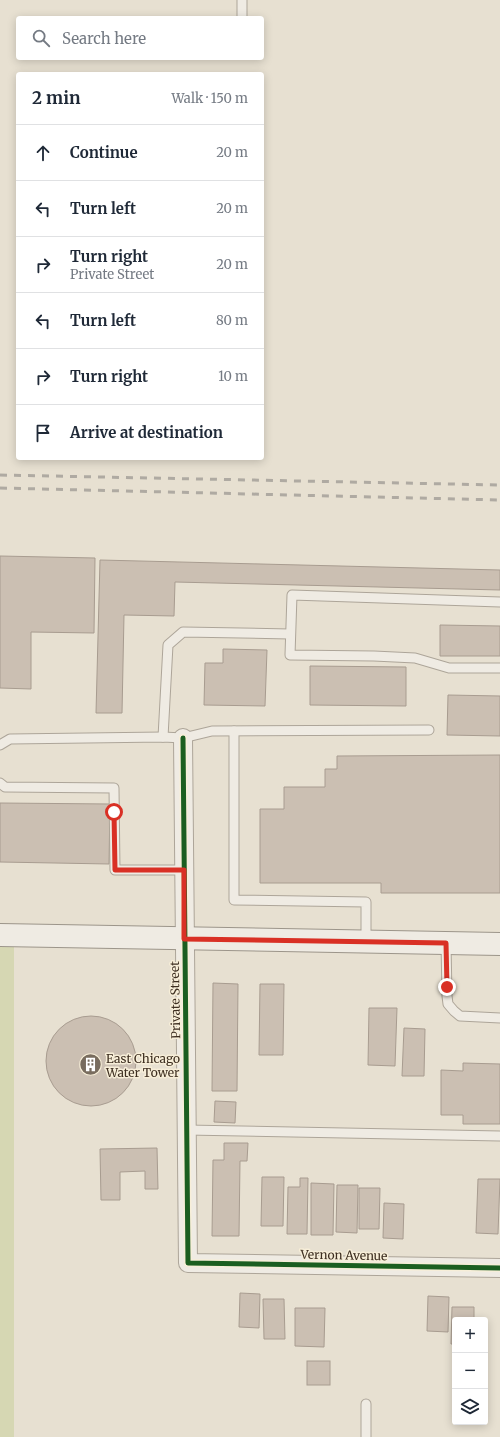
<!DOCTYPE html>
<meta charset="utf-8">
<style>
:root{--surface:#fff;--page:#f6f6f7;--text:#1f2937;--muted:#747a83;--line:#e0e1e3}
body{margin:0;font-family:Merriweather,serif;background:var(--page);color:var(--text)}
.controls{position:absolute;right:12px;bottom:12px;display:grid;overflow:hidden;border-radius:4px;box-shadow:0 2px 10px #0003}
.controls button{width:36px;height:36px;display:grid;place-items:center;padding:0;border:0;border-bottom:1px solid var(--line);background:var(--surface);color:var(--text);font:20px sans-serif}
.stop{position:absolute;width:12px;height:12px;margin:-9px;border:3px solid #d93025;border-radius:50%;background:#fff}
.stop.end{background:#d93025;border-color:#fff;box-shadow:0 1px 4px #0008}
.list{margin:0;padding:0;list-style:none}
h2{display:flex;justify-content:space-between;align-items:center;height:52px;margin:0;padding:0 16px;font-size:17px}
h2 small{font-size:13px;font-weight:400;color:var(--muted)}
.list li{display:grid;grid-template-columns:26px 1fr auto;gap:12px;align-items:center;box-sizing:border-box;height:56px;padding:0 16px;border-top:1px solid var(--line)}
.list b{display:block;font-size:15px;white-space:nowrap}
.list p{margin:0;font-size:13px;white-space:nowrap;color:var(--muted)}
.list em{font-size:13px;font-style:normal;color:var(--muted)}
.icon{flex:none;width:22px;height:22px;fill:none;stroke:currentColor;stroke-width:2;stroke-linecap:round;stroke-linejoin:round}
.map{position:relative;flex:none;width:500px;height:1437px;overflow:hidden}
.search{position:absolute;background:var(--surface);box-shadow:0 2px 10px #0003;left:16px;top:16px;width:248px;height:44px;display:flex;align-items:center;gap:10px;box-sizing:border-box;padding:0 14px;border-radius:4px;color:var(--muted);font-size:15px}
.panel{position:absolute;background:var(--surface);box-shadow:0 2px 10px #0003;left:16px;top:72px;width:248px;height:388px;border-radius:4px}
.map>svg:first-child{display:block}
.green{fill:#d6d7b3}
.building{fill:#cbbfb2;stroke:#a89c90}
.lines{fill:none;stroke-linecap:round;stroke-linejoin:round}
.lane-casing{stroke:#ada599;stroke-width:11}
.street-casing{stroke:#ada599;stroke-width:20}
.secondary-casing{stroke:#9c958a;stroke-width:24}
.lane{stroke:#efebe3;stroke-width:9}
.street{stroke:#efebe3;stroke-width:18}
.secondary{stroke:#efebe3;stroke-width:22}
.rail{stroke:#afaaa2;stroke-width:3;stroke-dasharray:7 7;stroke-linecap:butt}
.cycleway-casing{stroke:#f7eed8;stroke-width:8}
.cycleway{stroke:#1b5e20;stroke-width:5}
.route{stroke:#d93025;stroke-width:5}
.labels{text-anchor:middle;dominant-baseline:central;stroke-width:3;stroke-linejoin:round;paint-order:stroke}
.street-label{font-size:12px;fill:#3d2e20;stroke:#f7eed8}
.poi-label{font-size:12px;fill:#3d2e20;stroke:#f7eed8;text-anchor:start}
</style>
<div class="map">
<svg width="500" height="1437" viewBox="0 0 500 1437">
<rect width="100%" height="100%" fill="#e7e0d1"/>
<!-- green -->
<rect class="green" x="0" y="938" width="14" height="499"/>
<!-- building -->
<g class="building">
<path d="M0 556 95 558 94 633 31 632V689L0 688Z"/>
<path d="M100 560 500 570V590L175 582 174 616 124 615 122 713H96Z"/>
<path d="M440 625 500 626V656H440Z"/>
<path d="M223 649 267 650 265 706 204 705 205 663H223Z"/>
<path d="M310 666 406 667V706L310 705Z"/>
<path d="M448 695 500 696V736L447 735Z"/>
<path d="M500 755V893H381V883H260V809H284V787H325V769H337V756Z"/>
<path d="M0 803 110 804 109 864 0 862Z"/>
<path d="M213 983 238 984 237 1091H212Z"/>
<path d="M260 984H284L283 1055H259Z"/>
<path d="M369 1008H397L395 1066 368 1065Z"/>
<circle cx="91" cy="1061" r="45"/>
<path d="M404 1028 425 1029 424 1076H402Z"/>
<path d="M463 1063 500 1064V1124H463V1115H441V1070L463 1071Z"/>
<path d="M215 1101 236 1102 235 1123 214 1122Z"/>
<path d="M224 1143H248L247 1161H240L239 1236H212L213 1160H224Z"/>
<path d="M157 1148 158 1189H145V1171L120 1172V1200H101L100 1149Z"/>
<path d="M262 1177H284L283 1226H261Z"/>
<path d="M300 1178H308L307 1234H287L288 1187H300Z"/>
<path d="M478 1179H500L498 1234 476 1233Z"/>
<path d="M311 1183 334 1184 333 1235H311Z"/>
<path d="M337 1185H358L357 1233 336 1232Z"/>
<path d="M359 1188H380L379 1229H359Z"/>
<path d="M384 1203 404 1204 403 1239 383 1238Z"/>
<path d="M240 1293 260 1294 259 1328 239 1327Z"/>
<path d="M428 1296 449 1297 448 1332 427 1331Z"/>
<path d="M263 1299H284L285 1339H264Z"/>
<path d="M452 1307H474V1320H455V1344H451Z"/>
<path d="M295 1308H325L324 1347 295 1346Z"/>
<rect x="307" y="1361" width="23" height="24"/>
</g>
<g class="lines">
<defs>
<g id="lane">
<path d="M242 0V18"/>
<path d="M500 602 292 595 290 655 374 656 415 658 449 668H500"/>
<path d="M234 731V900L366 902V942"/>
<path d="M163 737 168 645 183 632 290 634"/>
<path d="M0 745 10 739 163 737 183 738 212 731 429 730"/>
<path d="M0 783 5 787 114 788 115 870H184"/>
<path d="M446 943 447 996 448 1004 454 1011 460 1016 500 1018"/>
<path d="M186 1130 500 1136"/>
<path d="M366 1437V1404"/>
</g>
<path id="street" d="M183 738 188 1263 500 1268"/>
<path id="secondary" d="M0 935 500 944"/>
</defs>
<!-- lane casing -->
<use href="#lane" class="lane-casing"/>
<!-- street casing -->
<use href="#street" class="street-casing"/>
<!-- secondary casing -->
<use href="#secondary" class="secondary-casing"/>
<!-- lane -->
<use href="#lane" class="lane"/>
<!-- street -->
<use href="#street" class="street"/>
<!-- secondary -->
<use href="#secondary" class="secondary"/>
<!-- rail -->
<g class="rail">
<path d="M0 475 500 485"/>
<path d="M0 488 500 500"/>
</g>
<defs>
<path id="cycleway" d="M183 738 188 1263 500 1268"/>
</defs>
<!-- cycleway casing -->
<use href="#cycleway" class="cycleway-casing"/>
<!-- cycleway -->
<use href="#cycleway" class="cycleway"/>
</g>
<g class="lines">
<!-- route -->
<path class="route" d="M114 812 115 870H184V939L446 943 447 987"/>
</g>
<!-- icons -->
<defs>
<symbol id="building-disc" viewBox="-11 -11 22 22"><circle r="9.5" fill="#786c5e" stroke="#f7eed8"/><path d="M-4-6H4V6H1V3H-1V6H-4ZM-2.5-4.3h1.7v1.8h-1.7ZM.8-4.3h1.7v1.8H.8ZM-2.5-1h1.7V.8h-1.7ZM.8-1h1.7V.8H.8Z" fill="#fff"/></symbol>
</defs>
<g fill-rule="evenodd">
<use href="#building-disc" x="78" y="1052" width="25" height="25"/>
</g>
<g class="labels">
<!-- street labels -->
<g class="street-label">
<text transform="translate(175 1000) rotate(-91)">Private Street</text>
<text transform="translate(344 1255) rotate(1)">Vernon Avenue</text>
</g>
<!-- poi labels -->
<g class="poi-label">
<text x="106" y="1058">East Chicago<tspan x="106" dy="14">Water Tower</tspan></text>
</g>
</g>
</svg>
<div class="controls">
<button>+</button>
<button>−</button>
<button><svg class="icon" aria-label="layers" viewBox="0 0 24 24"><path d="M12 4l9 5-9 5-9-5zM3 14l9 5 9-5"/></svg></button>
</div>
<div class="stop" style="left:114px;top:812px"></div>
<div class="stop end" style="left:447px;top:987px"></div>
<div class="search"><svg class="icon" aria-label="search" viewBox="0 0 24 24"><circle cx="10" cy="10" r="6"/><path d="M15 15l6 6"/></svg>Search here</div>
<section class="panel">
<h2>2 min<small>Walk · 150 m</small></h2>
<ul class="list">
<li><svg class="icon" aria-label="ahead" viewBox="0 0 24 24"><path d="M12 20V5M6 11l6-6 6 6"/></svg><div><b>Continue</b></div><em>20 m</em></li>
<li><svg class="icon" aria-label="left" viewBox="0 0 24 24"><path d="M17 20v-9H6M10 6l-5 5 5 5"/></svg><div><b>Turn left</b></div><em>20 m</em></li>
<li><svg class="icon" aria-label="right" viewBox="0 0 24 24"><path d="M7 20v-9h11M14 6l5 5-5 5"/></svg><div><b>Turn right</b><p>Private Street</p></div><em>20 m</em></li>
<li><svg class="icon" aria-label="left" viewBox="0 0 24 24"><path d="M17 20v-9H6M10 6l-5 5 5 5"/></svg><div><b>Turn left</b></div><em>80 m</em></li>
<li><svg class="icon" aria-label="right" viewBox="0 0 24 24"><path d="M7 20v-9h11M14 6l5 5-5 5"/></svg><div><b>Turn right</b></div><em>10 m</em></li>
<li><svg class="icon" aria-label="arrive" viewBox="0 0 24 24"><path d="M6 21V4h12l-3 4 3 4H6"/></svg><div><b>Arrive at destination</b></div></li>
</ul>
</section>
</div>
